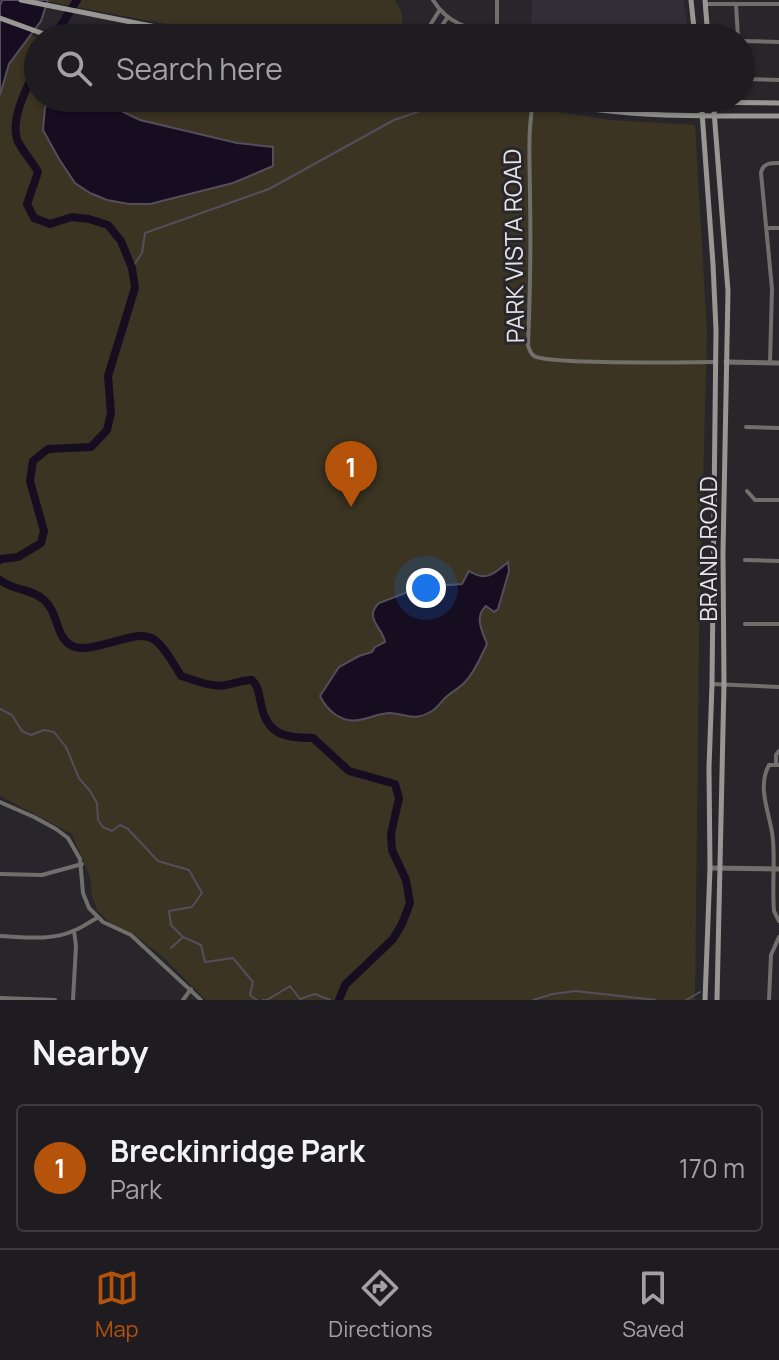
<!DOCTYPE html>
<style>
:root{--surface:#1e1c20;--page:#2b292d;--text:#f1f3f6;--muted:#a1a1a5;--line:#3c3a3e;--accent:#b45309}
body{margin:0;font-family:Manrope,sans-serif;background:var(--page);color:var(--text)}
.you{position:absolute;left:426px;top:588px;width:28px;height:28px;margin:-20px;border:6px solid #fff;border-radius:50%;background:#1a73e8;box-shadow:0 0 0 12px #1a73e833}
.badge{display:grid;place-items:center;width:52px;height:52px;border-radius:50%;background:var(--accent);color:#fff;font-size:26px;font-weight:700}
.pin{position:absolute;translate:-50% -66px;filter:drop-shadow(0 2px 4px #0008)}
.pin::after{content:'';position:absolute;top:42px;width:28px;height:24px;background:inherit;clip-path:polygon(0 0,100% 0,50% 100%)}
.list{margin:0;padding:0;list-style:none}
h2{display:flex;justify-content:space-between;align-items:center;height:104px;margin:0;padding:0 32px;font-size:34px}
h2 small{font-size:26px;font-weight:400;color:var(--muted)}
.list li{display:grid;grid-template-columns:52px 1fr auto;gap:24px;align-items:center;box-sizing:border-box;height:128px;margin:0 16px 16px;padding:0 16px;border:2px solid var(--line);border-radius:8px}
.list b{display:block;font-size:30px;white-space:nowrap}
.list p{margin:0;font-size:26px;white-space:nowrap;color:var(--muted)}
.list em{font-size:26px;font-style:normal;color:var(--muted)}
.icon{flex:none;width:44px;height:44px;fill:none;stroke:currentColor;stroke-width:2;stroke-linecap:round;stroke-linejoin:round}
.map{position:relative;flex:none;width:779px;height:1000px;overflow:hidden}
.search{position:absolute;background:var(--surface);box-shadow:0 2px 6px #0004;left:24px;right:24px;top:24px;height:88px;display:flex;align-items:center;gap:20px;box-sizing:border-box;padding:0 28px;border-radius:44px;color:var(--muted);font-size:30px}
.sheet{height:248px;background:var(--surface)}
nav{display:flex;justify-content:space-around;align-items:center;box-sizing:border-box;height:112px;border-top:2px solid var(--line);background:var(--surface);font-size:22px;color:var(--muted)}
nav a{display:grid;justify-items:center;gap:4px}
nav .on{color:var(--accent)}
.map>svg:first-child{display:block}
.built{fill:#322e38}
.green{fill:#3b3422}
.water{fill:#160d21;stroke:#544e5c;stroke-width:2}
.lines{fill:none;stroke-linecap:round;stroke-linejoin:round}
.stream{stroke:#544e5c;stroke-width:2}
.river{stroke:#160d21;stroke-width:8}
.minor{stroke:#706f6c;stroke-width:4}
.tertiary{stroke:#706f6c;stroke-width:5}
.secondary{stroke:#999794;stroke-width:5}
.labels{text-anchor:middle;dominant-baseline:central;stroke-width:6;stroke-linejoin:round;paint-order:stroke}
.street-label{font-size:24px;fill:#e5e4e7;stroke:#28262b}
</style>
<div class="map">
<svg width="779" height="1000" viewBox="0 0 779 1000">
<rect width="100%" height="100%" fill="#28262b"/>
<!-- built -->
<path class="built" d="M532 0H684L688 38H531Z"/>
<!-- green -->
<g class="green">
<path d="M40 0H395L402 14 403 38H371L317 29H201L150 21Z"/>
<path d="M0 24 38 38V98H455L528 107 610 120 695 125 707 332 699 642 695 1000H206L164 958 134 934 113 926 97 910 92 895 90 877 72 834 0 796Z"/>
</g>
<!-- water -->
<g class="water">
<path d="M2 0H48L41 21 9 64 0 95V6Z"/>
<path d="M50 98H103L123 112 140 120 237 143 273 147V166L233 183 150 204H129L107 200 90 193 75 183 59 159 43 130 45 108Z"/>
<path d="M508 562 509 571 498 609 494 612 486 606C474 617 482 631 487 644 481 656 475 672 465 682 460 688 451 692 445 698 441 702 438 707 432 711 414 722 408 714 390 713 380 713 370 718 359 720 342 723 327 711 320 696L339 667 359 656 372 652 375 647 385 642C383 628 363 618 379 603L421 587 462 584 469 571C486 582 494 574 508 562Z"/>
</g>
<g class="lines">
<!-- stream -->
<g class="stream">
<path d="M132 268 142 253 145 233 269 189 394 120 458 98"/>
<path d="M0 709 12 715 22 731 31 735 44 730 54 732 66 747 79 778 90 791 97 803 98 820 103 827 112 831 120 825 128 829 158 861 189 870 202 893 192 907 169 911 171 925 183 937 201 945 205 962 233 958 253 982 250 995 257 1000"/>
<path d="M171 948 182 938"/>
<path d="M263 1000H267L290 986 300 999 315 994 330 1000"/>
<path d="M533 1000 553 994 575 991 656 1000"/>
<path d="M686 1000 700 992"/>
</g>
<!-- river -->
<g class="river">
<path d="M53 38 77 0"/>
<path d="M0 560 1 559 18 557 41 543 44 531 30 481 33 461 48 449 91 447 107 430 111 413 108 376 135 288 132 268 121 241 108 225 89 219 72 217 50 224 34 218 27 204 38 172C34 164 18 145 17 139 10 118 29 83 38 64"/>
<path d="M0 580C13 591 31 588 44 600 59 613 55 637 72 646 79 649 89 648 97 646 151 633 150 624 181 676 195 680 212 688 226 685 236 683 242 680 252 680 259 687 259 695 261 704 267 735 285 738 313 738L349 771 395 784 399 798 391 834 392 850 406 880 410 903 402 924 393 939 345 985 339 1000"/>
</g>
<!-- minor -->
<g class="minor">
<path d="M433 0C447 23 469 31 495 32L497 28V0"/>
<path d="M705 4H779"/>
<path d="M736 4 738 38"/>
<path d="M422 38 439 11"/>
<path d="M434 38 447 18"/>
<path d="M741 41 779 42"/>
<path d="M741 73 745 79 779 80"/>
<path d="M534 98C527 130 530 164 530 197 531 246 530 296 528 345 529 349 530 353 534 356 549 365 687 362 714 362"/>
<path d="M767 228H779"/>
<path d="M770 362 772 289 761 173C763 163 770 163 779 163"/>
<path d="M746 427 779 428"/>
<path d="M747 491 755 500H779"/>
<path d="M745 560 779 561"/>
<path d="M745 624H779"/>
<path d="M712 684 779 687"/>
<path d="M776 765V755L779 751"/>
<path d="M779 765H769C756 789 771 815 773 840 775 864 772 887 774 911L779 921"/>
<path d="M0 802 34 817 56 829 68 838 80 859 83 893 89 908 103 922 131 935 201 1000"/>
<path d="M0 874 42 875 82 864"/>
<path d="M0 936C24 937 51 941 73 931 82 928 89 922 97 918"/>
<path d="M0 998 55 1000"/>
<path d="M73 1000 76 946 74 931"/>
<path d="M183 1000 191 989"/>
<path d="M769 1000 771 955 779 937"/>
</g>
<!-- tertiary -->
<g class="tertiary">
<path d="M726 362 779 363"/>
<path d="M710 868 779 869"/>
</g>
<!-- secondary -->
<g class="secondary">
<path d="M21 0 176 31 213 34 304 33 355 38"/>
<path d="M691 0 695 38"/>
<path d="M705 0 708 38"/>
<path d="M0 18 55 38"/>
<path d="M533 98C614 118 696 116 779 116"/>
<path d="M604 98 660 102 779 103"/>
<path d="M701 98 713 264 716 330 712 684 709 768 710 868 705 1000"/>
<path d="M713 98 728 291 723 553 724 684 717 1000"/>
</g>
</g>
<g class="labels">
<!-- street labels -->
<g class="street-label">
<text transform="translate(513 246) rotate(-91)">PARK VISTA ROAD</text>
<text transform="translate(707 549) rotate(-90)">BRAND ROAD</text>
</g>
</g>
</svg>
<div class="you"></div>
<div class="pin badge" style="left:351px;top:507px">1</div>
<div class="search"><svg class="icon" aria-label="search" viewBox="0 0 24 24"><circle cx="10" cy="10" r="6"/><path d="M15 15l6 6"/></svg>Search here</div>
</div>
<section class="sheet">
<h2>Nearby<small></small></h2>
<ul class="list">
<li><span class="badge">1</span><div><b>Breckinridge Park</b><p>Park</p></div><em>170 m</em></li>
</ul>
</section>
<nav>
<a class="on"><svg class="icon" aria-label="map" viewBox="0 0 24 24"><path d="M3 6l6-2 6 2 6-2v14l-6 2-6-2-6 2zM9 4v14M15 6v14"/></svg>Map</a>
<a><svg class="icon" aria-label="directions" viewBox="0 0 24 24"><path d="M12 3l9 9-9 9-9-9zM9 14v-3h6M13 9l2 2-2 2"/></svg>Directions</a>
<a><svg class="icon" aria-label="saved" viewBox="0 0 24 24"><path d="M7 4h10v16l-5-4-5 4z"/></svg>Saved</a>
</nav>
